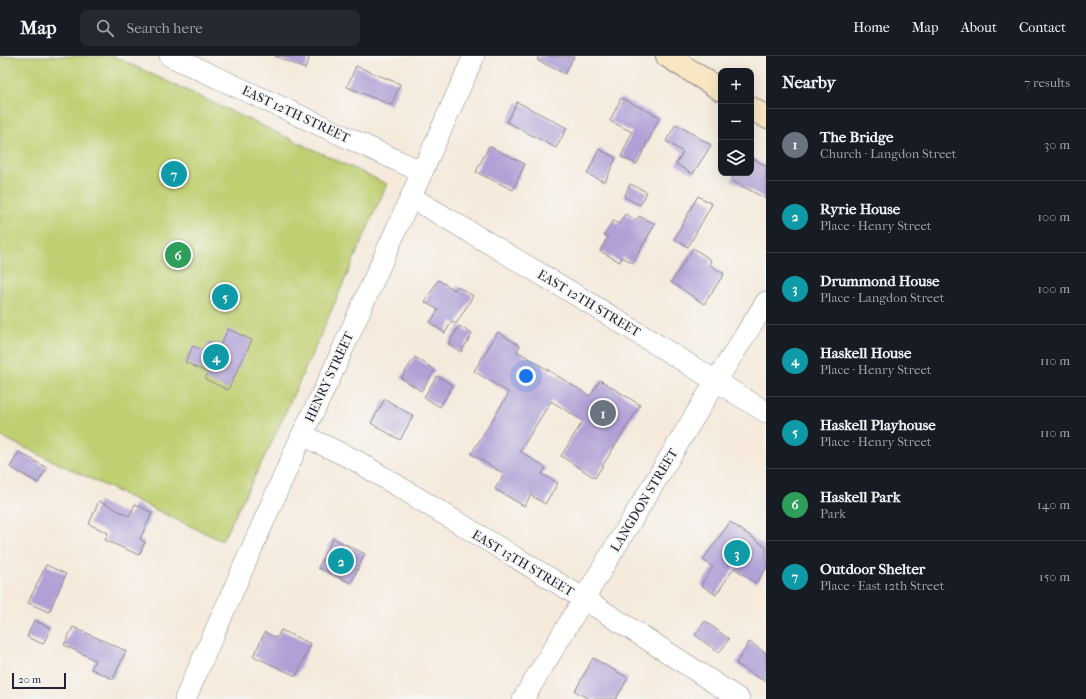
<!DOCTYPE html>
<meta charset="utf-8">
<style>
:root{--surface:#171b24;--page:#242831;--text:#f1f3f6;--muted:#9ea1a6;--line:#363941;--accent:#d93025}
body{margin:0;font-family:"IM FELL French Canon",serif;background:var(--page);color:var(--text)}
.controls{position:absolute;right:12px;top:12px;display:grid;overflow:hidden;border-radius:8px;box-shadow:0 4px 16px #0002}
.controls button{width:36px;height:36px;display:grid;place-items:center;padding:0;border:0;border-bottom:1px solid var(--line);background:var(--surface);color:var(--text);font:20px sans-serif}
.scale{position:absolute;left:12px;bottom:10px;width:54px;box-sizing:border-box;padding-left:4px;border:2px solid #22223b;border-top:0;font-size:11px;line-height:14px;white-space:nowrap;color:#22223b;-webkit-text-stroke:3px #f6f6f2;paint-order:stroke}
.you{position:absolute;left:526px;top:320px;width:14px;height:14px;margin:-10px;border:3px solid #fff;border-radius:50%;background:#1a73e8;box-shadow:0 0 0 6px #1a73e833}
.badge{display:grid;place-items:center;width:26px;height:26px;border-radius:50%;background:var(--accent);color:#fff;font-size:13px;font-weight:700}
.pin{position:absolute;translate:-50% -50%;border:2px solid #fff;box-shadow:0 1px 4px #0006}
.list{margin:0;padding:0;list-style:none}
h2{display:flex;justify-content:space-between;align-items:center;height:52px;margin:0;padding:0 16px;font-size:17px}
h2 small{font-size:13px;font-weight:400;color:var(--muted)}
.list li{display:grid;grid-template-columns:26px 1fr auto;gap:12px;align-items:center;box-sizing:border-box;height:72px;padding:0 16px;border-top:1px solid var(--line)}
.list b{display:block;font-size:15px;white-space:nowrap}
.list p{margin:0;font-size:13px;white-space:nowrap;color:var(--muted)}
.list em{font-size:13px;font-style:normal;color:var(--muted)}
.icon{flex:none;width:22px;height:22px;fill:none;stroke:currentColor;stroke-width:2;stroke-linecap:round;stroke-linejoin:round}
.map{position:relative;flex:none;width:766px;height:643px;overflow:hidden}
header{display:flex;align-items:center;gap:24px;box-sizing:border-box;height:56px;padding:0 20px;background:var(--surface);border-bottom:1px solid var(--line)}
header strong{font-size:19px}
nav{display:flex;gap:22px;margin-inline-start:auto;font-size:14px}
.search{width:280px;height:36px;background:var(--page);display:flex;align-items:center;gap:10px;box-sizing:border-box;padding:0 14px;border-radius:8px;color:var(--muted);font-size:15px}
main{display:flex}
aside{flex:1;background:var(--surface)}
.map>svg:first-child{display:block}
.green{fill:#bfcf71;stroke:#707856}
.building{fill:#b0a0d6}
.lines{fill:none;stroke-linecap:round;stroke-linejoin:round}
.street-casing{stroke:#8c868c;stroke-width:22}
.secondary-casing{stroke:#8c868c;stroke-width:24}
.street{stroke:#fff;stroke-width:21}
.secondary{stroke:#f9e7c3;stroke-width:22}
.labels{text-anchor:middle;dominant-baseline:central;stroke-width:3.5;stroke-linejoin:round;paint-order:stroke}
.street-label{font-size:13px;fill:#22223b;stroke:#f6f6f2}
</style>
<header>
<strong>Map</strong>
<div class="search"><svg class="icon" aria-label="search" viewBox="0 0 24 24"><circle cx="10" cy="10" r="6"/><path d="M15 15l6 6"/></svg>Search here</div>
<nav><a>Home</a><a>Map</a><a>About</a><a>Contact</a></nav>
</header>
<main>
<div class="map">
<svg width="766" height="643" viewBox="0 0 766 643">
<rect width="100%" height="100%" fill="#f6f6f2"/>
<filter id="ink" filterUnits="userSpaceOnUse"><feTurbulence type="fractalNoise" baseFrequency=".025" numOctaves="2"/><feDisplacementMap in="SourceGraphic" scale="8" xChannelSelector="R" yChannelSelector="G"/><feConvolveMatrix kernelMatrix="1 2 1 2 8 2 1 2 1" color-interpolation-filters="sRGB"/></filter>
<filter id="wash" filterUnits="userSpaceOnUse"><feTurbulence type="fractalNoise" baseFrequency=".012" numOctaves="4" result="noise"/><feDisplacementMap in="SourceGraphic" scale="16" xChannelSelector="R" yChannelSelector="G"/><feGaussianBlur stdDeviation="0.9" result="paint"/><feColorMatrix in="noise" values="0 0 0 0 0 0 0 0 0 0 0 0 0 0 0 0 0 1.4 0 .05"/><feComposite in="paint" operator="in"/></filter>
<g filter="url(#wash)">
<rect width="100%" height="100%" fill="#f5eadc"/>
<!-- green -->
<path class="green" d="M0 0H113L387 128 325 269 272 386 222 485 0 380Z"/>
<g id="blocks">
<!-- building -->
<g class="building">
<path d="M275 0H310L305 13Z"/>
<path d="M539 0H574L565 18 537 4Z"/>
<path d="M356 10 400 28 391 49 347 31Z"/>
<path d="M621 42 660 61 637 108 621 101 632 76 610 65Z"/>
<path d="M517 46 567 72 556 92 507 66Z"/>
<path d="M676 68 711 89 693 118 676 108 683 96 666 85Z"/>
<path d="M489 90 525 108 513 134 476 116Z"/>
<path d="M599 93 616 102 605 126 587 118Z"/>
<path d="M751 101 766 110V143L731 124 735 117H751Z"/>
<path d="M177 108 184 120 172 128 164 116Z"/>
<path d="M630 128 647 136 640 149 624 141Z"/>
<path d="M698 140 712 148 688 191 674 183Z"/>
<path d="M625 158 637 164 639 160 655 168 633 207 622 201 620 206 600 195 608 181 604 179 613 165 619 168Z"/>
<path d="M693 192 711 204 709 208 724 218 704 248 671 226Z"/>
<path d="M438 224 455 234 457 230 473 240 456 268 452 265 445 277 430 267 438 254 425 246Z"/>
<path d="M216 228 240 240 233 253 210 242Z"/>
<path d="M459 270 472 278 461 296 448 288Z"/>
<path d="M228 273 252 284 228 334 205 323 208 317 185 306 193 290 204 295 209 286 220 290Z"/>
<path d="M498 276 520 290 517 295 590 340 600 324 640 349 595 422 561 400 583 365 551 345 520 395 546 412 542 418 558 427 545 448 531 439 524 450 495 433 504 418 471 398 509 337 474 315Z"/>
<path d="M415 301 435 314 421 335 401 322Z"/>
<path d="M437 320 453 329 440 351 424 341Z"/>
<path d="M385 343 413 360 400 384 371 367Z"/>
<path d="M19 396 47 412 38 427 10 411Z"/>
<path d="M99 445 129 460 135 448 152 457 140 483 145 486 139 499 105 484 108 477 89 468Z"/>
<path d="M730 466 766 491V513L756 527 734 512 716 539 701 529 713 511 703 504Z"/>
<path d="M333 482 365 498 351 527 318 512Z"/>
<path d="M46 509 66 518 49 556 28 547Z"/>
<path d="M34 564 51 572 43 588 27 581Z"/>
<path d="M705 565 729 583 719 597 695 579Z"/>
<path d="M73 571 126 595 113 623 91 613 95 604 64 589Z"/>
<path d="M281 574 311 588 296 620 253 600 265 576 277 582Z"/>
<path d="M749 586 766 597V626L736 608Z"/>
<path d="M593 602 628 622 616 643H589L575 635Z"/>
</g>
</g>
</g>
<g filter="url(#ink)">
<use href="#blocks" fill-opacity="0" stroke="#8c868c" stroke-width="1"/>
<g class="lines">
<defs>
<g id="street">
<path d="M170 0 422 116"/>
<path d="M411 141 586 245 766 356"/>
<path d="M302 379 355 404 584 543 681 605 739 643"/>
<path d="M185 643 302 379 332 317 474 0"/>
<path d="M523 643 716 325 766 246"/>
</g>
<g id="secondary">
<path d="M667 0 721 34"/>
<path d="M751 52 766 61"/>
</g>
</defs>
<!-- street casing -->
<use href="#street" class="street-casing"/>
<!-- secondary casing -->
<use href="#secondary" class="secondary-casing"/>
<!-- street -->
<use href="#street" class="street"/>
<!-- secondary -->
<use href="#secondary" class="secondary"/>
</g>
</g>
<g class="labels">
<!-- street labels -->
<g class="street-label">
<text transform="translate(296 58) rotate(25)">EAST 12TH STREET</text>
<text transform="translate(589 247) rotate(31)">EAST 12TH STREET</text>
<text transform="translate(329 321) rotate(-65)">HENRY STREET</text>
<text transform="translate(644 444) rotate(-59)">LANGDON STREET</text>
<text transform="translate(523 507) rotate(31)">EAST 13TH STREET</text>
</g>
</g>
</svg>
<div class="controls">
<button>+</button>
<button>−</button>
<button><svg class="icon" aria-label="layers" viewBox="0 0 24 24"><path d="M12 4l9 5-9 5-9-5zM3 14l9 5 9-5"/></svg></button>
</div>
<div class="scale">20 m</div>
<div class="you"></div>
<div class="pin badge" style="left:603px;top:357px;background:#6b7280">1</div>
<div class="pin badge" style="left:341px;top:505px;background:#0f9aa8">2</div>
<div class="pin badge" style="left:737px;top:497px;background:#0f9aa8">3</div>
<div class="pin badge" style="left:216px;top:301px;background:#0f9aa8">4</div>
<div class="pin badge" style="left:225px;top:241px;background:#0f9aa8">5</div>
<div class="pin badge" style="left:178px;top:199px;background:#2e9e5b">6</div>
<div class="pin badge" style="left:174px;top:118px;background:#0f9aa8">7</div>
</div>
<aside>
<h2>Nearby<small>7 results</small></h2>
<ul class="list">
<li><span class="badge" style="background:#6b7280">1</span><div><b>The Bridge</b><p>Church · Langdon Street</p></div><em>30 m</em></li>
<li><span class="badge" style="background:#0f9aa8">2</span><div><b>Ryrie House</b><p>Place · Henry Street</p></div><em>100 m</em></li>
<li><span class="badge" style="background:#0f9aa8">3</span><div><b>Drummond House</b><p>Place · Langdon Street</p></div><em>100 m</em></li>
<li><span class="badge" style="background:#0f9aa8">4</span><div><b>Haskell House</b><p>Place · Henry Street</p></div><em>110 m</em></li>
<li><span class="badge" style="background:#0f9aa8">5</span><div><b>Haskell Playhouse</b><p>Place · Henry Street</p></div><em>110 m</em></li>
<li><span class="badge" style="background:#2e9e5b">6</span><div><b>Haskell Park</b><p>Park</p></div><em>140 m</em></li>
<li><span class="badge" style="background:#0f9aa8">7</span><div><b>Outdoor Shelter</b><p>Place · East 12th Street</p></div><em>150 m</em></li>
</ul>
</aside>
</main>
